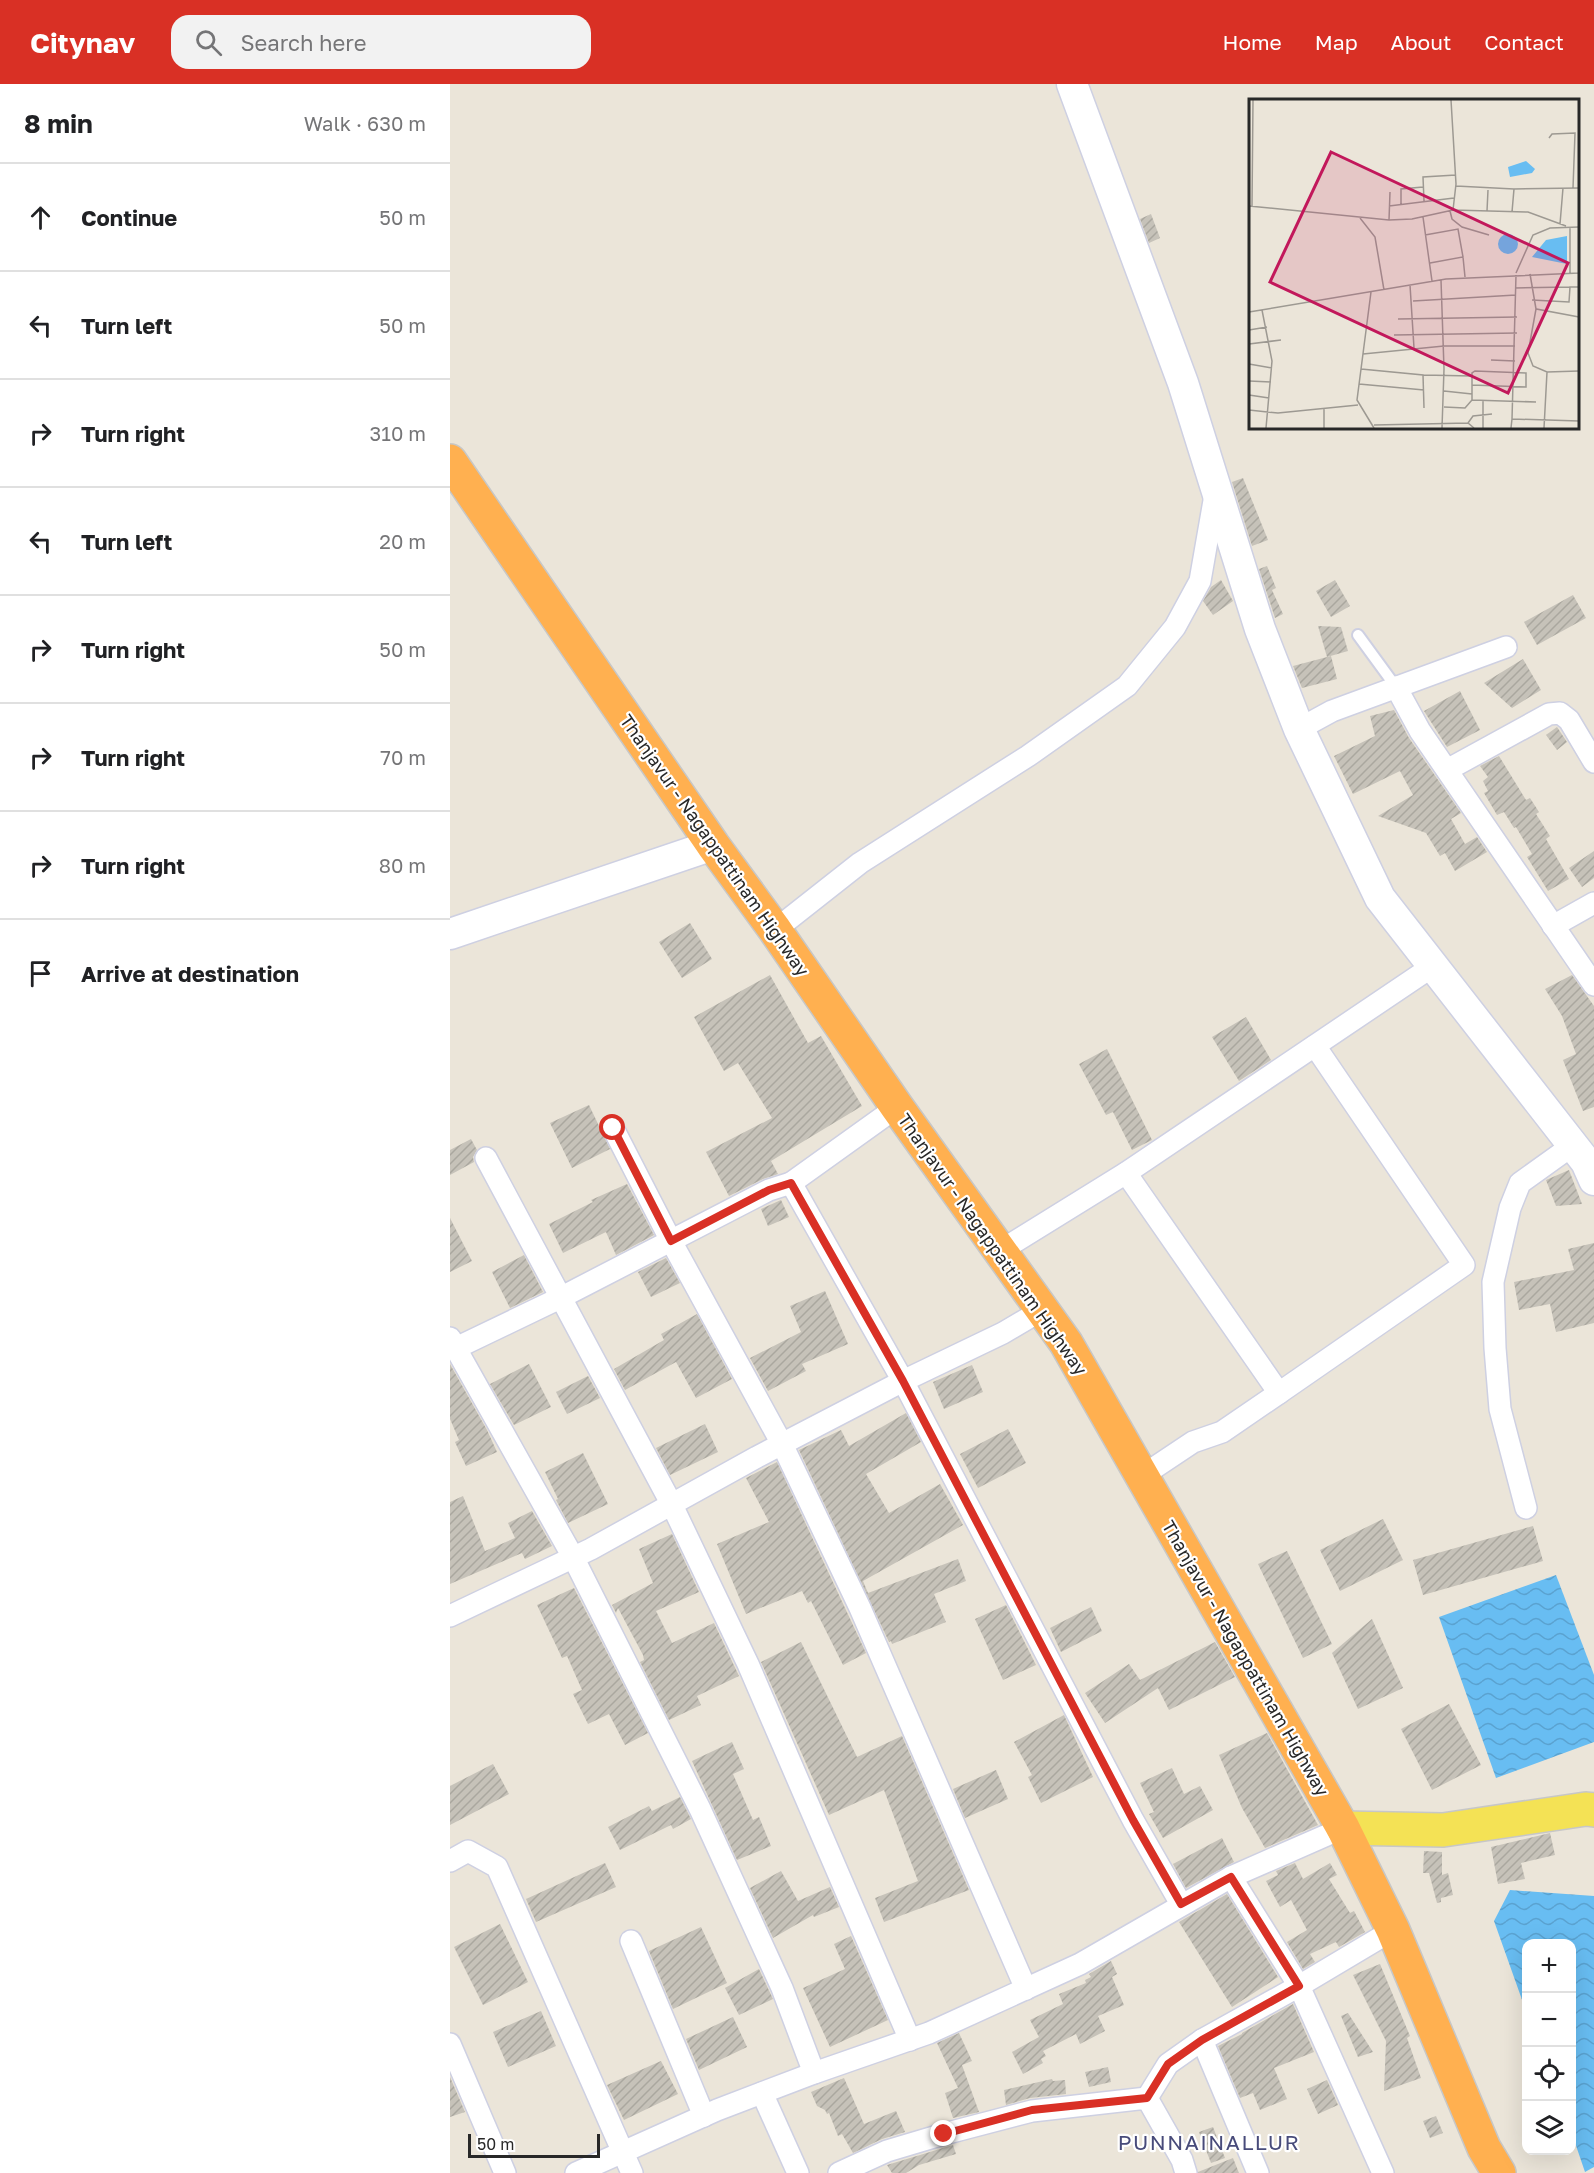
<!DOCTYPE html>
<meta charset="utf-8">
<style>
:root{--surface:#fff;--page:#f2f2f2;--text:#202124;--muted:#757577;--line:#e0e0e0;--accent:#d93025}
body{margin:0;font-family:"Golos Text",sans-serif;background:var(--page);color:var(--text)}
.controls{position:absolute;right:18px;bottom:18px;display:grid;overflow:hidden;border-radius:12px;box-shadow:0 6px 24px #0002}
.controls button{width:54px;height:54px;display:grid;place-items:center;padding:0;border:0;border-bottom:2px solid var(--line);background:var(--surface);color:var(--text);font:30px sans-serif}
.scale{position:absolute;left:18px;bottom:15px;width:132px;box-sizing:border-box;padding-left:6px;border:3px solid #282828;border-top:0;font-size:16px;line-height:21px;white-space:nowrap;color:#282828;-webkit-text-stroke:4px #fff;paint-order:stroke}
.stop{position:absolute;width:18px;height:18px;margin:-14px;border:4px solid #d93025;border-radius:50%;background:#fff}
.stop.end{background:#d93025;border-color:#fff;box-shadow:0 2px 6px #0008}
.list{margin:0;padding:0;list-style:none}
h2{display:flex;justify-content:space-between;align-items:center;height:78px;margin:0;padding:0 24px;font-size:26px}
h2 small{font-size:20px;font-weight:400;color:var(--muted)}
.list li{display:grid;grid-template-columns:39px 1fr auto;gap:18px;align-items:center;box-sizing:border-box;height:108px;padding:0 24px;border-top:2px solid var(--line)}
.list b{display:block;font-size:22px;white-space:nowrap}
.list em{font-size:20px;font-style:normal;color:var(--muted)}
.icon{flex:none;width:33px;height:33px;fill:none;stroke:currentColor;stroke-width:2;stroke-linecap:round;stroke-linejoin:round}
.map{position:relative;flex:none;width:1144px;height:2089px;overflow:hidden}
header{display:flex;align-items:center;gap:36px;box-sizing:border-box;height:84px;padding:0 30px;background:var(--accent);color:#fff}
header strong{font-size:28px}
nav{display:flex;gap:33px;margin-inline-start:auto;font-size:21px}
.search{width:420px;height:54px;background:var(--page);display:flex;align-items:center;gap:15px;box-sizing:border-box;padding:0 21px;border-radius:18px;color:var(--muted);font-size:22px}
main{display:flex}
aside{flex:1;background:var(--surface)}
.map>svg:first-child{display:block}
.water{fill:url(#water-waves)}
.building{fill:url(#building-hatch)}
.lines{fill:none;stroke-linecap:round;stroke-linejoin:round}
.lane-casing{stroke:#ced0e2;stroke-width:14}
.street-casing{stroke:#ced0e2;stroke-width:24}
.secondary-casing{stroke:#ced0e2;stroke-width:33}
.primary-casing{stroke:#c7c7c7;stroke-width:36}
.highway-casing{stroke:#c7c7c7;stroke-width:36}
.lane{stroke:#fff;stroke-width:10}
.street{stroke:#fff;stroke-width:21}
.secondary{stroke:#fff;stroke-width:30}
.primary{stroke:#f4e255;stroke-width:33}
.highway{stroke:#ffb050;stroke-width:33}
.route{stroke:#d93025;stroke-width:8}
.labels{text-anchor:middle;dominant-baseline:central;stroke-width:4.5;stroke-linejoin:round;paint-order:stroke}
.street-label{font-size:18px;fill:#282828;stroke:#fff}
.quarter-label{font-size:21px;letter-spacing:1.5px;fill:#484b7a;stroke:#fff}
.inset-road{fill:none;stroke:#9d9992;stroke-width:1.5}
.view{fill:#c2185b;fill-opacity:0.15;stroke:#c2185b;stroke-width:3}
.inset-edge{fill:none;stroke:#282828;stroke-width:3}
</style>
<header>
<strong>Citynav</strong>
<div class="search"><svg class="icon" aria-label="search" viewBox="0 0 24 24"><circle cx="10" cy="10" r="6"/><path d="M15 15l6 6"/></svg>Search here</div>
<nav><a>Home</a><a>Map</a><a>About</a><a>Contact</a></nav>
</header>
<main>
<aside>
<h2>8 min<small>Walk · 630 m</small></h2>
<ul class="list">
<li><svg class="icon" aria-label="ahead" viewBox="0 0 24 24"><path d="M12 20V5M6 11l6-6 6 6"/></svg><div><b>Continue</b></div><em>50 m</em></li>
<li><svg class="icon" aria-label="left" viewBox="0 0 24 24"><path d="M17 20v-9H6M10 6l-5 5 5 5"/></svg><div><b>Turn left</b></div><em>50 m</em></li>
<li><svg class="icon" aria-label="right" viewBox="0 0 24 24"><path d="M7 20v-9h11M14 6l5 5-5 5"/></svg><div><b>Turn right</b></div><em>310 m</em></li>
<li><svg class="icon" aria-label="left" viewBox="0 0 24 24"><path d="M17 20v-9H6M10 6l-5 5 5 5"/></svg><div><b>Turn left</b></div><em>20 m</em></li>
<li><svg class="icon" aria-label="right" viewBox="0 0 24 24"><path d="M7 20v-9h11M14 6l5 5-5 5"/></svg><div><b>Turn right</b></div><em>50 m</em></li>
<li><svg class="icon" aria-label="right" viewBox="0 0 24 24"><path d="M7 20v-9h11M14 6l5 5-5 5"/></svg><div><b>Turn right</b></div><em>70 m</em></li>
<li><svg class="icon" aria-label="right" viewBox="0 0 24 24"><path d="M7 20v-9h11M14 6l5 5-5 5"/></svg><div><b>Turn right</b></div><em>80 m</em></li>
<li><svg class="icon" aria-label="arrive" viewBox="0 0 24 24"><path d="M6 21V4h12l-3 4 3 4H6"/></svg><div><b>Arrive at destination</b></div></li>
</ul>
</aside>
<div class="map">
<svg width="1144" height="2089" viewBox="0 0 1144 2089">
<defs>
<pattern id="water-waves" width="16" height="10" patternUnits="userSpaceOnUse" patternTransform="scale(1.5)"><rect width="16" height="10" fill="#68bdf2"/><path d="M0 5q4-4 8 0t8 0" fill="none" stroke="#5aa2d0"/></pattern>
<pattern id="building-hatch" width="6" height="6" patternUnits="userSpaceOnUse" patternTransform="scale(1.5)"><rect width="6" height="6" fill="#c6c2b9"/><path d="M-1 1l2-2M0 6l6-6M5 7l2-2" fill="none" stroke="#aaa79f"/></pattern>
</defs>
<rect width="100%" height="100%" fill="#ebe5d9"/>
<!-- water -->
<g class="water">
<path d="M1106 1491 1144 1591V1658L1046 1694 989 1533Z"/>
<path d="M1060 1806 1144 1812V2083L1135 2088 1122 2050V1860H1076V1927L1044 1837Z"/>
</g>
<!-- building -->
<g class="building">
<path d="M701 130 710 154 699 159 690 135Z"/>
<path d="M793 394 818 456 802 462 782 398Z"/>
<path d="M817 482 826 504 822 506 833 530 825 534 809 485Z"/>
<path d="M771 496 783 517 763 531 753 517 761 503Z"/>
<path d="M885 496 900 522 881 533 866 507Z"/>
<path d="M1123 511 1136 534 1087 561 1074 538Z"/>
<path d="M868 542 891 543 898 567 877 573Z"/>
<path d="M881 572 887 595 852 604 843 582Z"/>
<path d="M1073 575 1091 606 1062 624 1034 599Z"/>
<path d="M1010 607 1030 646 997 663 974 627Z"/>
<path d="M944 626 959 654 1011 729 1001 735 1015 760 1027 753 1037 768 1005 787 995 769 990 772 976 749 928 732 963 711 950 687 903 710 884 672 925 652 920 632Z"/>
<path d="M1107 643 1117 658 1107 666 1096 651Z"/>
<path d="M1049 672 1076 716 1080 714 1089 728 1086 730 1100 752 1096 755 1119 795 1098 807 1077 773 1082 770 1066 743 1064 744 1054 728 1047 731 1034 709 1038 707 1033 697 1038 693 1030 682Z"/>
<path d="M1144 767V794L1132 803 1119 784Z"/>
<path d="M240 839 262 875 232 894 209 858Z"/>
<path d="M320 891 358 959 371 952 412 1022 321 1077 328 1090 313 1095 279 1112 256 1068 322 1034 288 979 274 987 244 933Z"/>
<path d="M1122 891 1144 922V1023L1133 1027 1113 976 1126 970 1112 932 1095 905Z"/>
<path d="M796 933 821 976 789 997 762 953Z"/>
<path d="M657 965 702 1056 682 1066 663 1028 656 1031 629 980Z"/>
<path d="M139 1021 160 1065 122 1084 100 1039Z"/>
<path d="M21 1055 27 1066 23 1073 24 1078 0 1091V1066Z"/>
<path d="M1119 1086 1132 1120 1106 1122 1096 1096Z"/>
<path d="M177 1100 204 1151 166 1171 156 1148 113 1169 99 1140 143 1118 141 1116Z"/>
<path d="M331 1116 339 1133 318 1142 311 1125Z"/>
<path d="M0 1134 22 1177 0 1188Z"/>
<path d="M1144 1159V1239L1106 1248 1100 1220 1069 1226 1064 1198 1124 1186 1118 1165Z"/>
<path d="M74 1171 93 1208 60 1224 42 1188Z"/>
<path d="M216 1174 230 1199 201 1213 188 1188Z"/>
<path d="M375 1207 398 1260 352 1280 356 1287 318 1307 300 1274 351 1248 340 1222Z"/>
<path d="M247 1230 282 1295 246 1314 226 1278 175 1306 164 1285 214 1256 211 1250Z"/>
<path d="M0 1280 37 1346 47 1368 16 1382 5 1358 9 1356 0 1335Z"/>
<path d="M79 1280 101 1323 64 1341 40 1300Z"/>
<path d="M522 1281 533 1308 494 1325 483 1298Z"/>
<path d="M138 1292 150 1314 117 1330 106 1308Z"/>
<path d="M456 1329 471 1358 416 1390 439 1429 490 1400 513 1441 413 1497 418 1509 508 1475 516 1497 484 1510 496 1538 442 1560 441 1557 439 1558 349 1366 391 1346 399 1362Z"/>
<path d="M255 1340 268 1368 220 1391 206 1364Z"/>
<path d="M558 1345 576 1379 528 1404 510 1370Z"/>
<path d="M133 1369 158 1420 118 1439 106 1416 108 1415 95 1388Z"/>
<path d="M327 1378 416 1569 393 1581 361 1517 358 1519 352 1507 296 1530 267 1460 319 1438 296 1394Z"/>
<path d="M13 1412 35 1467 65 1454 58 1439 82 1427 102 1462 75 1475 72 1469 0 1500V1418Z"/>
<path d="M933 1435 953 1476 890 1507 870 1466Z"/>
<path d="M1083 1442 1093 1477 973 1511 963 1476Z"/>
<path d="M222 1450 249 1508 206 1527 222 1559 264 1539 289 1592 247 1612 251 1621 219 1636 190 1578 194 1576 193 1571 168 1524 166 1529 162 1521 203 1499 189 1465Z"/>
<path d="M837 1467 882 1560 853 1574 808 1480Z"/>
<path d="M124 1504 198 1649 175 1661 159 1630 138 1640 123 1610 132 1606 117 1572 112 1574 87 1521Z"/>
<path d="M556 1521 586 1581 553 1596 525 1535Z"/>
<path d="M641 1523 652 1547 611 1568 600 1544Z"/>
<path d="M922 1535 953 1604 908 1625 882 1569Z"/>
<path d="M351 1558 407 1673 452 1652 519 1806 434 1838 425 1814 468 1797 434 1706 379 1731 311 1578Z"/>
<path d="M765 1558 785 1593 719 1626 708 1604 655 1639 635 1609 679 1580 690 1596Z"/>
<path d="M999 1620 1031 1681 982 1706 951 1645Z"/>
<path d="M614 1631 643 1693 591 1719 578 1693 582 1691 564 1658Z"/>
<path d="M817 1649 868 1741 815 1764 792 1724 769 1671Z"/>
<path d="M282 1658 294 1685 283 1690 303 1736 309 1733 321 1762 287 1776 242 1677Z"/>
<path d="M43 1680 59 1710 0 1741V1702Z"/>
<path d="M722 1684 734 1710 750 1702 763 1726 713 1754 699 1730 704 1728 690 1699Z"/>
<path d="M546 1686 558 1715 515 1734 503 1705Z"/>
<path d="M230 1713 241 1735 223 1745 221 1741 170 1766 158 1743 199 1722 202 1727Z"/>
<path d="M1100 1749 1105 1771 1071 1779 1075 1795 1048 1800 1041 1763Z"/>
<path d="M772 1754 784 1778 736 1804 723 1780Z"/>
<path d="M974 1767 992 1768V1791L998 1789 1003 1811 991 1814V1818L987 1819 979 1789H973Z"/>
<path d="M155 1779 166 1803 86 1838 76 1815Z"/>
<path d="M845 1779 853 1795 880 1779 887 1791 879 1795 900 1829 904 1827 915 1848 889 1863 886 1858 860 1870 865 1878 853 1885 837 1858 857 1846 841 1816 830 1823 816 1797 828 1791 826 1787Z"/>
<path d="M331 1787 348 1817 380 1803 389 1823 364 1833 363 1831 323 1854 300 1804Z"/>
<path d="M777 1810 828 1893 782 1923 729 1838Z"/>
<path d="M50 1840 78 1898 33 1921 4 1863Z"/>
<path d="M251 1843 277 1899 223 1925 199 1867Z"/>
<path d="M401 1852 438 1936 380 1963 353 1904 395 1885 384 1860Z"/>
<path d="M661 1877 667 1890 662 1893 674 1921 648 1932 655 1947 630 1960 626 1950 593 1967 596 1972 591 1975 593 1979 573 1990 562 1968 589 1953 580 1936 613 1920 609 1910 636 1899 635 1896 641 1893 639 1890Z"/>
<path d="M930 1880 960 1952 957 1954 971 1994 934 2007 936 1957 903 1891Z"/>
<path d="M309 1885 323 1915 289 1931 275 1904Z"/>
<path d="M843 1920 864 1968 824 1984 837 2015 810 2026 803 2009 790 2014 768 1962 792 1950V1949Z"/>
<path d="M91 1927 106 1962 58 1983 43 1948Z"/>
<path d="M898 1929 923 1968 908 1973 891 1932Z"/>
<path d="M283 1933 297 1963 249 1986 236 1955Z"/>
<path d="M509 1949 522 1977 512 1981 529 2028 503 2034 495 2009 508 2004 487 1959Z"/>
<path d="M211 1977 228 2010 174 2036 157 2001Z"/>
<path d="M658 1983 661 1998 639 2003 635 1988Z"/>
<path d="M0 1993 15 2028 0 2033Z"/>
<path d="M394 1994 414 2040 446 2027 455 2048 432 2055 403 2069 392 2050 388 2052 379 2029 377 2030 375 2026 367 2022 361 2008Z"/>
<path d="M602 1995 603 1997 615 1996 616 2010 580 2014 556 2021 554 2006Z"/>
<path d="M877 1996 888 2021 868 2030 857 2005Z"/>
<path d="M986 2032 993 2049 980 2054 973 2037Z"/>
<path d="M763 2043 775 2074 761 2079 749 2048Z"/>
<path d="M503 2061 506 2070 469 2081 456 2089H442L437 2081Z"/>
<path d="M783 2074 789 2089H748V2088Z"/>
</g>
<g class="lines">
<defs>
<path id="lane" d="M908 551 946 603"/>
<g id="street">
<path d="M946 603 970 647 1144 901"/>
<path d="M849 645 882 627 1056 563"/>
<path d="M997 686 1099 630 1110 629 1119 636 1144 678"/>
<path d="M1103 842 1144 819"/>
<path d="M325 846 410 779 578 672 677 602 725 543 750 497 765 411"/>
<path d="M163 1044 221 1157 332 1360 410 1524 576 1905"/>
<path d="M36 1074 221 1419 298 1580 460 1956"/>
<path d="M676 1089 829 1309 1014 1181 865 962"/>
<path d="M341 1099 453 1297 683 1736 731 1820"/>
<path d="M550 1167 676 1089 983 882"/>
<path d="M0 1254 123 1473 250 1725 332 1904 364 1989"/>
<path d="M6 1264 110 1214 319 1106 341 1099 447 1023"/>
<path d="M692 1392 743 1358 772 1348 829 1309"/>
<path d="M1076 1424 1050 1325 1045 1264 1043 1198 1060 1124 1070 1099 1123 1061"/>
<path d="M0 1532 141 1465 307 1373 453 1297 553 1249 592 1226"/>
<path d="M0 1777 18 1767 47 1783 182 2089"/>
<path d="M781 1793 849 1902 933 2089"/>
<path d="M181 1857 254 2032"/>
<path d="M752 1956 808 2089"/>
<path d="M0 1960 55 2089"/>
<path d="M312 2009 348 2089"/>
<path d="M697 2014 718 1980 752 1956 849 1902 943 1846"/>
<path d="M126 2089 267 2026 364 1989 479 1949 630 1880 781 1793 893 1744"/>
<path d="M389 2089 437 2067 494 2050 582 2027 697 2014 732 2076 736 2089"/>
</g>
<g id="secondary">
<path d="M622 0 733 299 810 545 849 645 930 814 1136 1078 1144 1096"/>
<path d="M0 850 263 761"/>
</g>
<path id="primary" d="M893 1744 993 1746 1136 1725 1144 1726"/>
<path id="highway" d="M0 377 263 761 325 846 447 1023 616 1259 893 1744 943 1846 1034 2064 1049 2089"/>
</defs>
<!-- lane casing -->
<use href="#lane" class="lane-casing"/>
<!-- street casing -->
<use href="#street" class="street-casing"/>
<!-- secondary casing -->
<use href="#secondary" class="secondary-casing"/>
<!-- primary casing -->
<use href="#primary" class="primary-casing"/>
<!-- highway casing -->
<use href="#highway" class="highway-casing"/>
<!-- lane -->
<use href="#lane" class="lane"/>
<!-- street -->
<use href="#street" class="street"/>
<!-- secondary -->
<use href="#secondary" class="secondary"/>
<!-- primary -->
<use href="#primary" class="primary"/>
<!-- highway -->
<use href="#highway" class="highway"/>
</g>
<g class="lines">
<!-- route -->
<path class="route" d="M163 1044 221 1157 319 1106 341 1099 453 1297 683 1736 731 1820 781 1793 849 1902 752 1956 718 1980 697 2014 582 2026 494 2050"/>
</g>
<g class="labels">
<!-- street labels -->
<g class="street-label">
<text transform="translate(265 761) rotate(55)">Thanjavur - Nagappattinam Highway</text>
<text transform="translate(543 1160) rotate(55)">Thanjavur - Nagappattinam Highway</text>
<text transform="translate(796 1574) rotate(60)">Thanjavur - Nagappattinam Highway</text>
</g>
<!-- quarter labels -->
<g class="quarter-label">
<text x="759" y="2058">PUNNAINALLUR</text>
</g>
</g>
<!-- overview -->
<g transform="translate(799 15)">
<rect width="330" height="330" fill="#ebe5d9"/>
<path d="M277 62 286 70 283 74 261 78 259 68ZM249 145a10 10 0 1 1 20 0a10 10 0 1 1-20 0ZM318 137V165L283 158 297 141Z" fill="#68bdf2"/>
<path class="inset-road" d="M202 1 207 85 204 111M300 39 303 35 326 34 324 89M207 87 265 90M175 102 174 78 207 76M152 106V90L174 88M0 107 140 121 163 120 204 111 279 113 317 127M3 107 4 1M140 107 205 99M201 112 203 120 213 128 240 136M238 112 239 91M263 113 265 90 330 89M174 118 183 182M111 119 126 138 135 191M140 121 141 93M311 125 314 89M321 128V174M176 136 209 130 214 158 181 164M214 158 216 178M267 174 284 136 301 129 330 128M330 174V138M281 175 287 210M192 181 195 270 193 329M161 186 165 249M266 189 321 188M122 193 108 301 125 329M283 201 320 203 321 188H330M164 202 267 196M13 211 23 262 17 329M0 213 197 180 330 174M330 218 287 210 279 254 284 267 298 273 330 272M149 220 268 218M0 231 18 228M145 236 268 234M0 245 32 241M114 255 195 247H266M242 261 266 262M0 265 23 269M112 270 174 276 175 309M174 276 223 277M0 282 22 283M110 285 175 291M195 292 223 295M0 296 20 299M223 301 287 303M195 308 216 309 223 301V274L226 272 277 274V288L223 286M75 309V329M0 311 29 314 109 306M263 320 267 176M219 324 224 317 243 315M125 326 219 324 225 329M234 329V301M262 329 263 320 330 322M295 329 298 273"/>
<path class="view" d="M82 53 319 164 259 294 21 183Z"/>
<rect width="330" height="330" class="inset-edge"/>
</g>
</svg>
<div class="controls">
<button>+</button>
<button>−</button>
<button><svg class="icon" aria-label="locate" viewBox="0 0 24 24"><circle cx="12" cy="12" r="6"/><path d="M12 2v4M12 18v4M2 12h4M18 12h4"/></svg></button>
<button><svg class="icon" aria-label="layers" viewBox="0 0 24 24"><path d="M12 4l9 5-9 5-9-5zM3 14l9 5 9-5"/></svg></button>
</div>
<div class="scale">50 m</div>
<div class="stop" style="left:163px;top:1044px"></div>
<div class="stop end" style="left:494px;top:2050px"></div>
</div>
</main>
